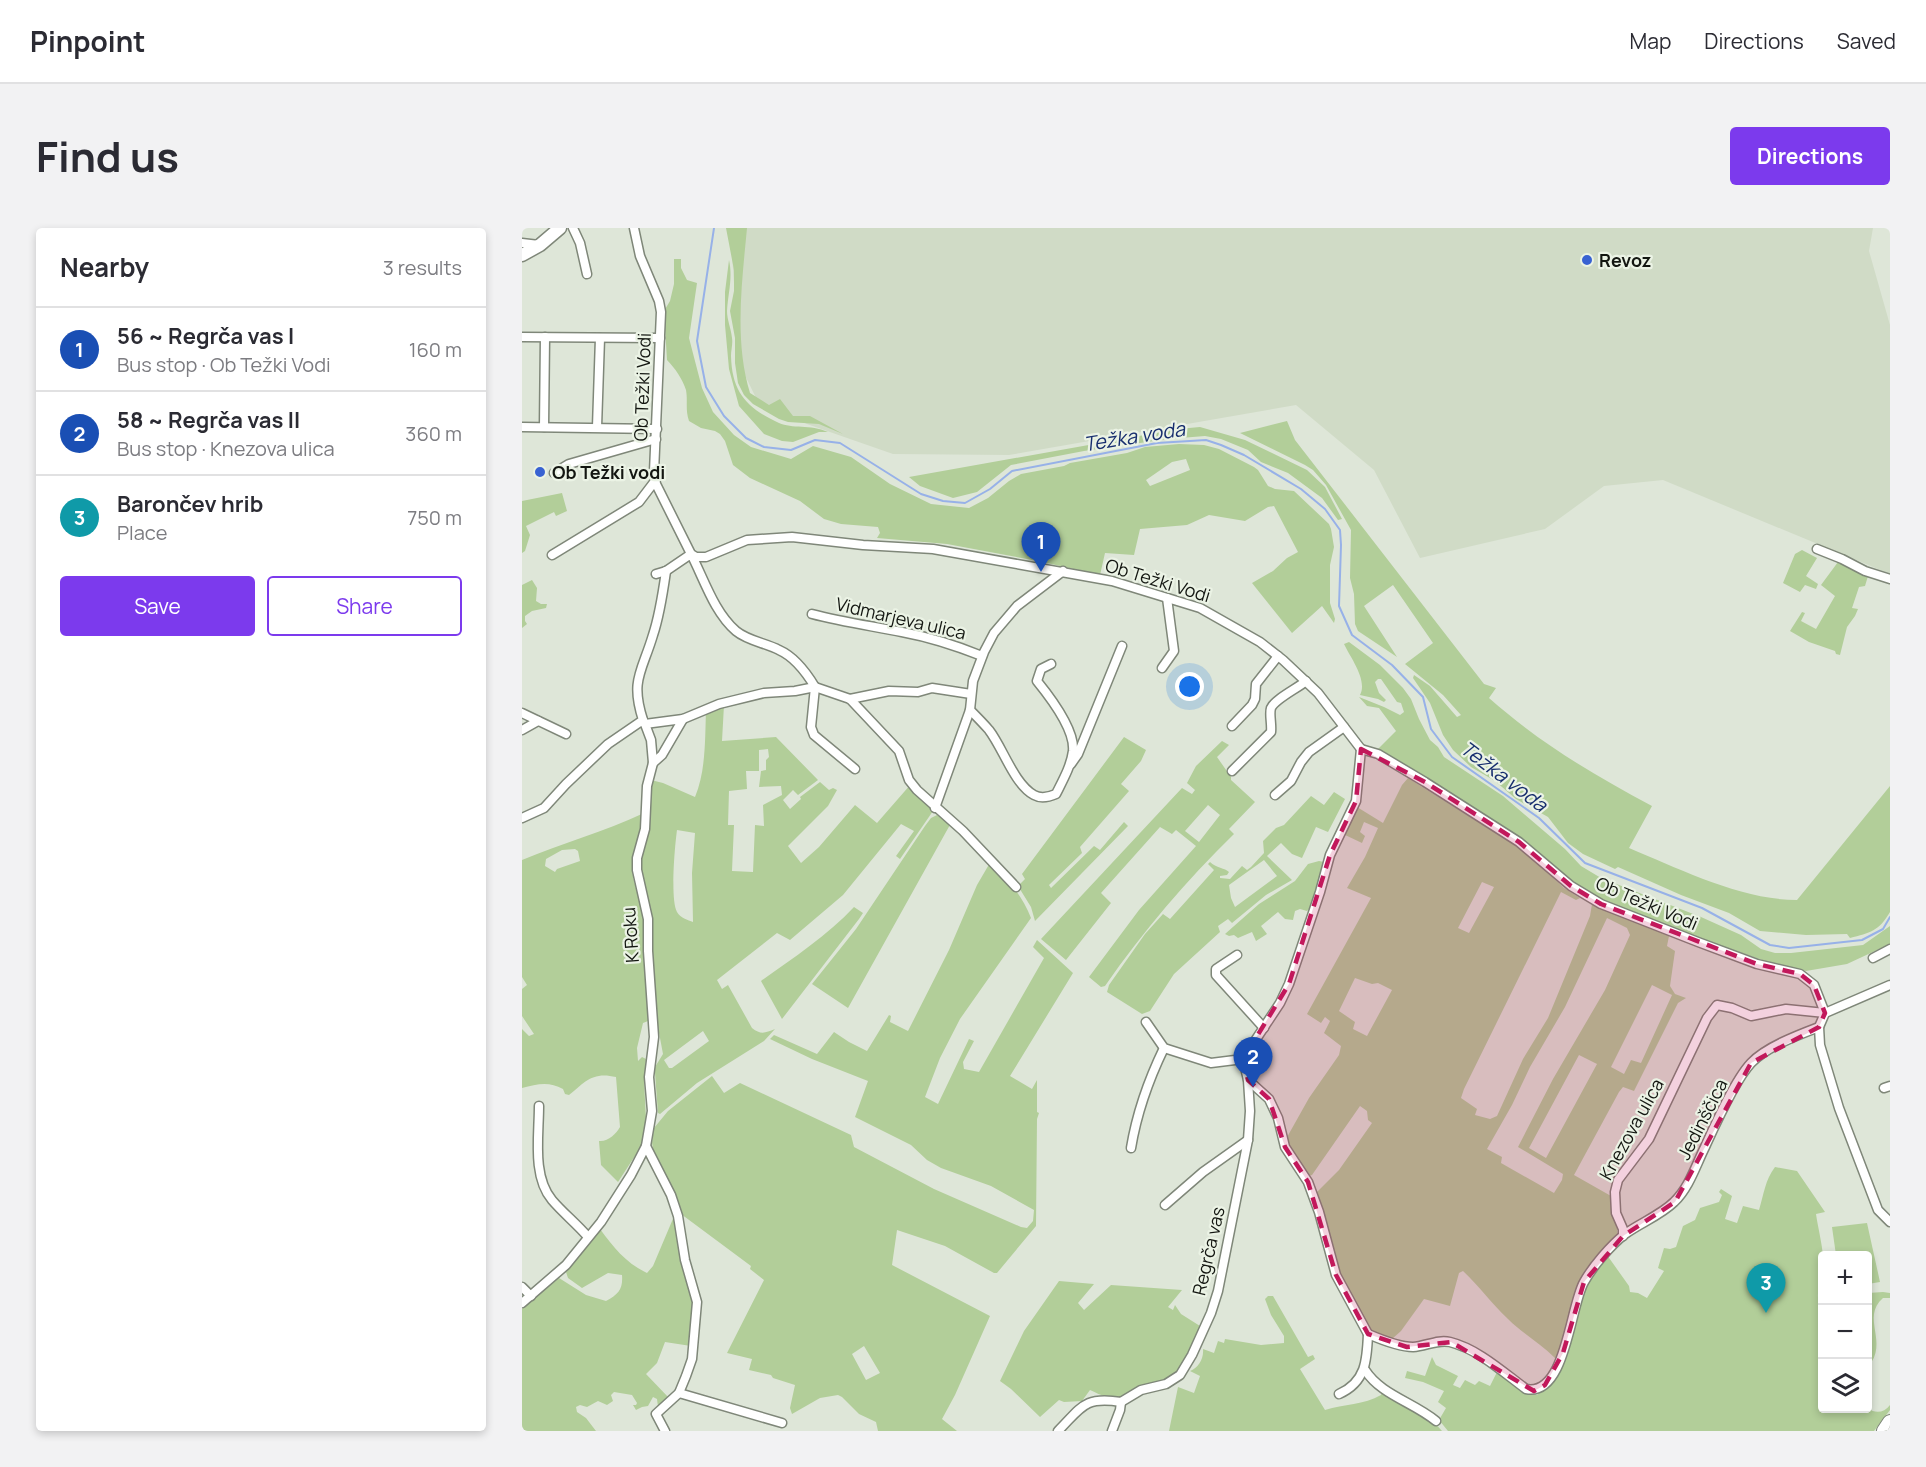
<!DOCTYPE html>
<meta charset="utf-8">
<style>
:root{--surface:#fff;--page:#f2f2f3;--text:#2b2b33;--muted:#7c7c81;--line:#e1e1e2;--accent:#7c3aed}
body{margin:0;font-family:Manrope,sans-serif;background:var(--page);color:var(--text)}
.controls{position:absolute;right:18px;bottom:18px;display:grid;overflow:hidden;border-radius:6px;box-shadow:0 3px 9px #0003}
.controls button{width:54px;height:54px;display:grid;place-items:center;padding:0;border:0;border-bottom:2px solid var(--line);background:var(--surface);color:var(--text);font:30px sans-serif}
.you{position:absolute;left:668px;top:459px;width:21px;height:21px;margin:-15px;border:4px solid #fff;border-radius:50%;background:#1a73e8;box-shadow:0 0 0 9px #1a73e833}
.badge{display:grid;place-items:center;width:39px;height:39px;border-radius:50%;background:var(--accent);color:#fff;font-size:20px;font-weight:700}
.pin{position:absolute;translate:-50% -50px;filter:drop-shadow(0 2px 3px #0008)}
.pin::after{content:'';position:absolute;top:32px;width:21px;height:18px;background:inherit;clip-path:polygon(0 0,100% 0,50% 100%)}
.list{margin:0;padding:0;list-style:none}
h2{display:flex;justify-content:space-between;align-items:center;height:78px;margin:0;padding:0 24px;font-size:26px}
h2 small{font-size:20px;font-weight:400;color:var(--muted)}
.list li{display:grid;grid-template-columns:39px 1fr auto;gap:18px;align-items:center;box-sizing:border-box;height:84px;padding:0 24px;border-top:2px solid var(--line)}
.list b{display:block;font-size:22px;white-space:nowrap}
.list p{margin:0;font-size:20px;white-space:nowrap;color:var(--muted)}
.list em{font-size:20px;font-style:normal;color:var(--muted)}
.actions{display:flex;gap:12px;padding:18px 24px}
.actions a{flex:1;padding:14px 0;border:2px solid var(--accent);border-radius:6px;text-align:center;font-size:21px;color:var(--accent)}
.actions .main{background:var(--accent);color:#fff}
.icon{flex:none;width:33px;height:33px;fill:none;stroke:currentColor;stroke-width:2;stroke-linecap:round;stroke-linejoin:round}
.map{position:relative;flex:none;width:1368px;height:1203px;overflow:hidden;border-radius:6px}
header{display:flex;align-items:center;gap:36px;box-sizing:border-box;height:84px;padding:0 30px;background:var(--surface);border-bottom:2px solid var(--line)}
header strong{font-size:28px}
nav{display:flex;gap:33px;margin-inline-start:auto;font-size:21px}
.intro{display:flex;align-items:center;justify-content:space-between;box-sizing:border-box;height:144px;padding:0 36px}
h1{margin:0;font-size:42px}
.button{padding:15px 27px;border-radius:6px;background:var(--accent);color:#fff;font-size:21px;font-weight:700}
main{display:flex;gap:36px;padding:0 36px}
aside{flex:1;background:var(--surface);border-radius:6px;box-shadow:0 3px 9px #0003}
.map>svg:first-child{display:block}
.built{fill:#d0dbc6}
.green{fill:#b2ce99;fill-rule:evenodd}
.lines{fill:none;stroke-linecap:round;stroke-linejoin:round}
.stream{stroke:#97b1e8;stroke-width:2}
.street-casing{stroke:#7f8779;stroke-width:11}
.secondary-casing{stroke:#7f8779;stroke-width:15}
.primary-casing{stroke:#7f8779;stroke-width:16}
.street{stroke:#fff;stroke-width:8}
.secondary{stroke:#fff;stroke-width:12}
.primary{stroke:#fff;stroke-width:14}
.marked{fill:#c2185b;fill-opacity:0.2;stroke:#c2185b;stroke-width:4.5;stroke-dasharray:12 8;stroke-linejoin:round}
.poi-dot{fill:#3862d2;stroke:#ebf3e5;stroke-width:2}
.labels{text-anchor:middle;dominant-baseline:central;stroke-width:4.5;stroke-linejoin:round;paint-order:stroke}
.poi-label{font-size:18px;font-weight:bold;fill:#131611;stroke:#ebf3e5;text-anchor:start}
.street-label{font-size:18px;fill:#131611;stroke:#ebf3e5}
.water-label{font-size:20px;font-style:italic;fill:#172e6e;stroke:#ebf3e5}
</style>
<header>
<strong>Pinpoint</strong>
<nav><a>Map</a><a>Directions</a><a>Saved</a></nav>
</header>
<div class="intro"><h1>Find us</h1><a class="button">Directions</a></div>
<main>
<aside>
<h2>Nearby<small>3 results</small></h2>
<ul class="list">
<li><span class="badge" style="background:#1a4fb4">1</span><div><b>56 ~ Regrča vas I</b><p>Bus stop · Ob Težki Vodi</p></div><em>160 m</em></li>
<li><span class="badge" style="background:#1a4fb4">2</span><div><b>58 ~ Regrča vas II</b><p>Bus stop · Knezova ulica</p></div><em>360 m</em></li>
<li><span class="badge" style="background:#0f9aa8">3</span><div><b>Barončev hrib</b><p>Place</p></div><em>750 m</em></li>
</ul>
<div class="actions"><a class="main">Save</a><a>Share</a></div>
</aside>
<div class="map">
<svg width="1368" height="1203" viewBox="0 0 1368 1203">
<rect width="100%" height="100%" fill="#dee6d8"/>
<!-- built -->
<path class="built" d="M208 0H1351L1347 23 1368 97V346L1141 252 1082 258 1023 301 898 330 852 242 774 177 487 227 371 226 285 196 235 172 218 137Z"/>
<!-- green -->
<g class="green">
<path d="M204 0H225C220 54 212 113 228 165L247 177 258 171 271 188H288L321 206 297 196 266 194 257 191 231 176 222 167 216 155 213 135V110L208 83 212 63V42Z"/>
<path d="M152 31H159V40L165 52 175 55 167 110 180 160 191 184 212 207 229 219 269 231 291 218 329 229 368 256 409 276 447 280 466 270 487 253 499 246 542 238 548 235 605 225 623 219 657 216 682 217 697 221 732 239 736 242 746 258 753 261 772 263 807 296 809 301 812 319 808 337V375L813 391 812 395 800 378 770 405 730 355 751 343 765 330 776 324 752 278 746 279 723 293 687 287 665 297 618 301 612 327 583 325 578 347 516 333 425 316 355 310 358 305 356 299 319 296 302 291 278 273 228 250 211 237 203 213 198 206 193 203 179 200 167 193C163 181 166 173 164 162 161 152 153 140 145 132L142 83 148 73 152 56ZM664 231 668 242 628 258 624 252 650 234Z"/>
<path d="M207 32C211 50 206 65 205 83 205 92 209 100 210 110 211 116 209 122 209 128 210 165 225 180 257 195 270 201 288 196 306 204H297L271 214 260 213 242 206 217 178 207 141 203 97V64Z"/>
<path d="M765 193 773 212 962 456 974 460 967 470C1018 515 1070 546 1130 578L1107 620C1158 641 1219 672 1275 672L1368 558V684C1357 703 1348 705 1328 710L1325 706 1284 707 1238 703 1207 685 1159 667 1096 639 1093 641 1061 626 1046 615 1026 589 994 571 973 553 949 539 931 522 921 507 908 475 891 450 892 447 908 458 935 489 939 487 921 467 883 436 911 415 871 357 842 378 875 429 836 403 833 396 832 366 828 350 829 302 804 257 791 242 783 237 718 205Z"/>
<path d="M678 199 723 212 785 242 803 259 820 291 816 292 800 270 766 245 739 234 726 222 699 211 683 208 646 211 562 223 489 237 455 264 431 270 398 258 387 249 656 201Z"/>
<path d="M40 265 45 283 34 288 32 284 4 298 8 307 3 323 0 325V273Z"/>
<path d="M1280 322 1295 330 1284 348 1296 356 1294 361 1283 357 1278 364 1261 355 1273 326Z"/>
<path d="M1316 334 1346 348 1343 358 1337 359 1330 380 1336 381 1333 388 1325 399 1318 427 1314 426 1313 423 1287 414 1268 403 1280 384 1283 385 1279 393 1294 401 1313 368 1299 357Z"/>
<path d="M10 352 15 360 14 373 19 376H25L24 380 10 383 3 388V393L5 396 0 400V357Z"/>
<path d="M827 414 858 437 881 460 889 471 897 491 908 512 916 519 922 529 981 568 1043 621 1059 638 1079 650 1179 689 1219 707 1239 721 1253 725H1269L1341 717 1368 698V716L1325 736 1284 743 1243 733 1143 698 1094 678 1055 659 1024 631 986 602 856 521 874 503 857 480 845 478 837 469 862 479 878 487 882 484 879 475 875 474 859 451H856L853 454 857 465 864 472 862 474 856 471 838 467C846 452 828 429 822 416Z"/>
<path d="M202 477 200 513 254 509 296 552 276 567 271 562 261 572 268 581 279 571 278 569 298 554 307 562 311 560 315 562 306 578 266 618 279 635 297 619 333 577 355 595 389 556 410 578 411 583 378 631 374 628 392 603 379 596 321 667 268 712 255 705 195 752 200 761 206 757 230 800C239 807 243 805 253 801L242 813 175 855 138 886 136 885 133 845V839L141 826 132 778 133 749 130 737V686L119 647 117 631 129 552 141 555 173 569C184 543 183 510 184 482ZM246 521 247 529 244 532V542L239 543 237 559 259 558 260 567 241 577 242 598 233 597 231 644 210 643 212 597H206L207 563 225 561 224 543H237V522ZM155 602 173 605 170 645 171 694C166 692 158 690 155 684 148 672 153 616 155 602ZM181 803 187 813 150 840H147L142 832Z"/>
<path d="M602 509 624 522 619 533 599 556 607 563 558 619 560 625 527 657 529 660 572 618 578 622 602 594 606 598 513 693 509 679 496 658 503 651 500 646Z"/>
<path d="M700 513 707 517 695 529 709 549V552L733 574 707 601 712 606C664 653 621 703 583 758L579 759 567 749 617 682 674 618 654 602 650 606 638 599 579 665 589 675 544 732 519 711 660 560 670 566 673 562 665 555 674 538ZM686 577 698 587 677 614 663 603Z"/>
<path d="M886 550 988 614 1010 630 1042 660 1058 670 1054 672 1039 664 942 861 939 870 955 881 953 887 968 891 975 888 1001 831 1026 790 1068 688 1070 676 1147 708 1145 718 1153 723 1148 758 1153 766 1164 770 1156 775 1112 863 1101 859 1097 864 1052 947 1089 968C1089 981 1097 998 1095 1008L1070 1038 1036 1130H1033C1018 1115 1001 1106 986 1091 970 1076 957 1058 941 1043L937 1045 928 1078 902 1071 879 1103 870 1111 857 1108 846 1101 819 1050 795 964 817 942 850 895 846 892 845 883 838 878 790 947 787 948 769 924 764 911 787 870 817 827 819 818 802 805 808 793 803 789 799 795 785 786 849 670 825 660 843 629 856 600 842 594 838 604 843 608 840 615 821 606 835 579 861 595 880 557ZM960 654 972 659 947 705 936 700ZM1085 690 1105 700 1108 707 1083 762 1031 851 996 919 1041 946 1040 952 1032 965 979 935 980 929 965 921 990 877 1008 839 1043 779ZM833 750 850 756 856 755 870 762 845 808 831 801 833 794 817 783ZM1130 757 1150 767 1119 835 1109 832 1102 846 1089 839ZM1057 827 1075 836 1024 930 1007 920Z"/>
<path d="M812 564 823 571 806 604 794 599 780 630 770 626 759 615 745 628 770 652 744 667 710 695 706 691 696 698 698 704 652 746 628 783 620 786 585 764 587 757 623 706 641 686 648 691 692 642 686 636 688 634C694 640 703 640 707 644L705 647 698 648V650L708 651 720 638 725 642 729 639 742 625 741 613 754 600 762 597 789 568 802 577ZM742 632 755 648 713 679 709 670 707 657Z"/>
<path d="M122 585C121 605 110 618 110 638 110 656 120 673 122 692 124 725 124 759 126 793L121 795 115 820 116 833 120 829 124 831 122 854 124 890 122 914 96 954 79 937 77 913C86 914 94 906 98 899L94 849C70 843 62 855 47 867L43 866 41 861C27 853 15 856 0 860V801L7 808 12 806 0 788V761L5 757 0 749V632C40 615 82 604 122 585ZM53 621 56 623 58 633 35 641 33 644 23 638 24 631 40 622Z"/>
<path d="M415 587 429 595 326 780 290 756 334 701 403 598 409 590Z"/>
<path d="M469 633C485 651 500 667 509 690L438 791 418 830 403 869 416 876 447 811 452 813 441 834 442 841 457 844 522 730 511 719 515 712 551 745 488 848 510 861 515 852V884L517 885 515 891 514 998 475 1045H472L423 1018 375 1002 370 1037 468 1088 433 1167 420 1191 435 1203H356L354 1194 337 1186 320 1169 316 1167 298 1170 270 1186 268 1180 273 1157 251 1150 249 1147 227 1142 230 1131 205 1125 242 1052 228 1041 229 1038 159 986 133 930 130 915 132 900 146 883 190 848 202 865 218 855 329 907 332 919 412 961 499 999 505 1000 511 993 512 982 469 958 419 940 405 932 389 917 333 889 346 853 290 831 248 811 252 807 295 826 312 804 327 814 345 823 367 787 369 788 368 794 386 803 427 722 455 657ZM342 1118 358 1145 344 1152 330 1126Z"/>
<path d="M797 633 802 634V639L790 678 785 683 778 681 773 683 771 692 763 691 756 684 739 698 745 706 734 713 730 704 716 710 712 707 707 708 703 706 737 676 773 653 786 636Z"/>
<path d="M332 679 341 685 337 691 260 791 239 753C271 730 305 708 332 679Z"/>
<path d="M1253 939 1275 943 1303 984 1294 986C1297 1007 1305 1032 1300 1053 1298 1064 1294 1062 1297 1075L1300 1077V1180H1346C1353 1186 1362 1185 1368 1177V1182L1352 1203H926L917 1192 924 1180 916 1174 922 1163 901 1154 883 1150 885 1143 903 1148 910 1129 914 1137 936 1148 931 1157 938 1160 943 1152 953 1157 957 1153 968 1158 975 1144 1004 1165 1015 1167 1027 1156 1067 1051 1085 1027 1107 1058 1108 1064 1116 1065 1125 1070 1142 1043 1136 1040 1142 1020 1148 1021 1154 1019 1161 998 1173 992 1178 980 1197 974 1200 967 1197 964 1199 961 1210 968 1203 991 1215 995 1221 978 1237 982C1242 966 1243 952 1253 939Z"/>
<path d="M153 986 173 1080 169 1118 143 1114 135 1135 124 1146 147 1170 136 1179 135 1171 131 1169 126 1178 120 1179 114 1182 111 1177H114L115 1175 110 1167 92 1164 89 1167 91 1173 85 1177 76 1173 65 1179 58 1177 54 1179 55 1184 64 1190 74 1203H0V1081L37 1050 64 1067 84 1073C97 1066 101 1061 100 1047L86 1045 60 1060 46 1050 44 1044 78 1001C92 1020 104 1035 125 1045L131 1038Z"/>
<path d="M1345 995 1358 1054 1346 1056V1028L1314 1027 1310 999Z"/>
<path d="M537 1053 572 1056 556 1075 562 1082 589 1057 660 1062 646 1079 651 1082 653 1077 659 1086 678 1098C672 1114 663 1141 647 1150 640 1154 632 1154 625 1158 597 1170 599 1177 568 1162L560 1173 542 1174 537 1172 518 1189 489 1161 478 1153 502 1103Z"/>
<path d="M1361 1064 1368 1065V1070H1361C1338 1090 1368 1114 1346 1139V1065Z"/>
<path d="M746 1068H751L786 1129 791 1127 793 1131 778 1141 803 1182C822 1176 842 1177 859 1167L860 1164 911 1193 920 1203H647L656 1159 672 1165 678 1148 668 1143C676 1140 682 1131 681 1121L692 1125 696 1113 702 1115 703 1111 739 1117 762 1115V1108L749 1087 743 1071Z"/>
</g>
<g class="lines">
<!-- stream -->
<path class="stream" d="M192 0 175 113 184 159 202 188 224 210 242 219 269 222 293 212 318 215 399 266 421 273 443 275 468 261 490 243 635 215 684 212 699 217 722 227 779 261 803 281 818 302 819 317 817 378 830 407 870 437 901 469 909 501 930 529 1017 590 1063 635 1180 680 1248 717 1267 720 1340 712 1361 701 1368 689"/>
<defs>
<g id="street">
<path d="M51 0 58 15 65 46"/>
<path d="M112 0 118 28 137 73 139 84 132 244 134 256 169 326 174 329H184L225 312 270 309 341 317 411 321 590 353 678 380 738 414 761 432 796 465 839 521 856 526 903 554 997 614 1049 658 1079 676 1176 714 1235 736 1278 746 1292 757 1303 785 1297 799 1298 817 1317 880 1356 982 1368 994"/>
<path d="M0 15 17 17"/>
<path d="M0 109 138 110"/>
<path d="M0 199 135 201"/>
<path d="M22 199 23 109"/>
<path d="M75 199 78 110"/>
<path d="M32 245 47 236 134 211"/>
<path d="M1295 321 1320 331 1343 343 1368 351"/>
<path d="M30 327 117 274 133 253"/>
<path d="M134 346 144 343 169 326C182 351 192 384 214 403 226 413 244 415 257 422 273 429 284 444 293 459L289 499 292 507 333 541"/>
<path d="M290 386C320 394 350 398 380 404 407 409 435 418 460 428"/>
<path d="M640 440 652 423 645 370"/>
<path d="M328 471 367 463 396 464 410 460 449 466"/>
<path d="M448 482C454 488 461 495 467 502 481 520 492 556 512 567 519 571 527 569 534 566 541 552 549 538 551 523 553 502 528 469 515 453L519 441 529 436"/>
<path d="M0 485 44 506"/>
<path d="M121 492 123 496 161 491 197 476 242 465 273 463 293 459 328 471 377 523 387 552 395 562 441 603 494 659"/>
<path d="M123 496 129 512 131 535 125 558 123 601 115 630V642L126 691V723L132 809 127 849 130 883 124 918"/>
<path d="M710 498 730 477 733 471 734 456 756 428"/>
<path d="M0 502 16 493"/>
<path d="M131 535 140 527 161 491"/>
<path d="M549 536 556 526 600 418"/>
<path d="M710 543 749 504C750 496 747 486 749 480 753 471 776 460 784 453"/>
<path d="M753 567 769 553 779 534 787 524 822 499"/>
<path d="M413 580 448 482 451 453 462 424 472 405 495 378 541 343"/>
<path d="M0 590 22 580 44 556 86 516 121 492C108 452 120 444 131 407 138 386 141 364 144 343"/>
<path d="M715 727 694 741V747L742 800"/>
<path d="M1351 730 1368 721"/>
<path d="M624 794 642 820 689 835 721 831 758 775 767 756 798 664 808 627 834 573 839 521"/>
<path d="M726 852 747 871 756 890 763 919 786 954 797 984 814 1047 846 1106C860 1112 877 1119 891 1119 904 1118 916 1111 928 1114 956 1121 981 1144 1004 1161 1044 1169 1048 1078 1062 1054 1071 1038 1088 1018 1103 1006 1118 995 1139 987 1152 974 1167 960 1174 937 1183 919 1193 897 1213 852 1229 835 1244 819 1276 807 1297 799"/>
<path d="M1362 860 1368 858"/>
<path d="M17 878C17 908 10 948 30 972 41 985 55 996 66 1009"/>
<path d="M609 920C615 884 626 853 642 820"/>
<path d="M643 977 681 944 726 912"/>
<path d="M1101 1008V1001L1094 985 1093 964 1096 952 1127 911 1185 790 1195 777 1210 780 1229 788 1264 781 1303 785 1368 757"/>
<path d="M0 1059 9 1068"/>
<path d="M0 1075 44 1037 79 994 109 947 124 918 149 967 156 988 163 1032 175 1074 170 1131 164 1148 157 1165 134 1186 143 1203"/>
<path d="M843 1142C859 1167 891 1174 914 1193"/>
<path d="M157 1165 260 1195"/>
<path d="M817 1166C844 1154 845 1132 846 1106"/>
<path d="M599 1174 619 1162 644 1156 658 1147 670 1127 689 1085 696 1063 726 912 728 883 726 852 721 831"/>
<path d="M536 1203C560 1179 562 1168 599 1174"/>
<path d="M590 1203 598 1182 599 1174"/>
</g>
<path id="secondary" d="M0 27 18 17 38 0"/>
<path id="primary" d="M1362 1203 1368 1194"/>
</defs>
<!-- street casing -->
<use href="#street" class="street-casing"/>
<!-- secondary casing -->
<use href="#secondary" class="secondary-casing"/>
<!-- primary casing -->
<use href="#primary" class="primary-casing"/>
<!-- street -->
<use href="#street" class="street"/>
<!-- secondary -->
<use href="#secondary" class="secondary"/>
<!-- primary -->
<use href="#primary" class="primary"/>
</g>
<!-- marked area -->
<path class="marked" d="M839 521 903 554 997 614 1049 658 1079 676 1235 736 1278 746 1292 757 1303 785 1297 799 1229 835 1153 974 1101 1008 1062 1054 1041 1125 1023 1157 1012 1163 929 1114 885 1119 846 1106 814 1047 786 954 763 919 747 871 726 852 721 831 767 756 808 627 834 573Z"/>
<!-- markers -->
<g class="poi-dot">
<circle cx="1065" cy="32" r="6"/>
<circle cx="18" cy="244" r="6"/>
</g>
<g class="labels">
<!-- poi labels -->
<g class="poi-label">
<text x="1077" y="32">Revoz</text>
<text x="30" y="244">Ob Težki vodi</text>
</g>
<!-- street labels -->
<g class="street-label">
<text transform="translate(120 159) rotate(-88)">Ob Težki Vodi</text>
<text transform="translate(636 352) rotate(17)">Ob Težki Vodi</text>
<text transform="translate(379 390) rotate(13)">Vidmarjeva ulica</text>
<text transform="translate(1125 675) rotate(23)">Ob Težki Vodi</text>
<text transform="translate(108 707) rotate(-94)">K Roku</text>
<text transform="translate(1180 891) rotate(-63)">Jedinščica</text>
<text transform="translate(1109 901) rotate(-61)">Knezova ulica</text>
<text transform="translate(686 1023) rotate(-77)">Regrča vas</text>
</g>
<!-- water labels -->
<g class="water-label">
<text transform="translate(612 208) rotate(-9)">Težka voda</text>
<text transform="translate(982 548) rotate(37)">Težka voda</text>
</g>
</g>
</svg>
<div class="controls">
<button>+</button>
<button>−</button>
<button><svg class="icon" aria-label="layers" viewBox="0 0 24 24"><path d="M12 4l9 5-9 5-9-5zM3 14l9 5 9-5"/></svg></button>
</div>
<div class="you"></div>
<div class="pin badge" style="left:519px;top:344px;background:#1a4fb4">1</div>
<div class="pin badge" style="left:731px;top:859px;background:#1a4fb4">2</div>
<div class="pin badge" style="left:1244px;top:1085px;background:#0f9aa8">3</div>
</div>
</main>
